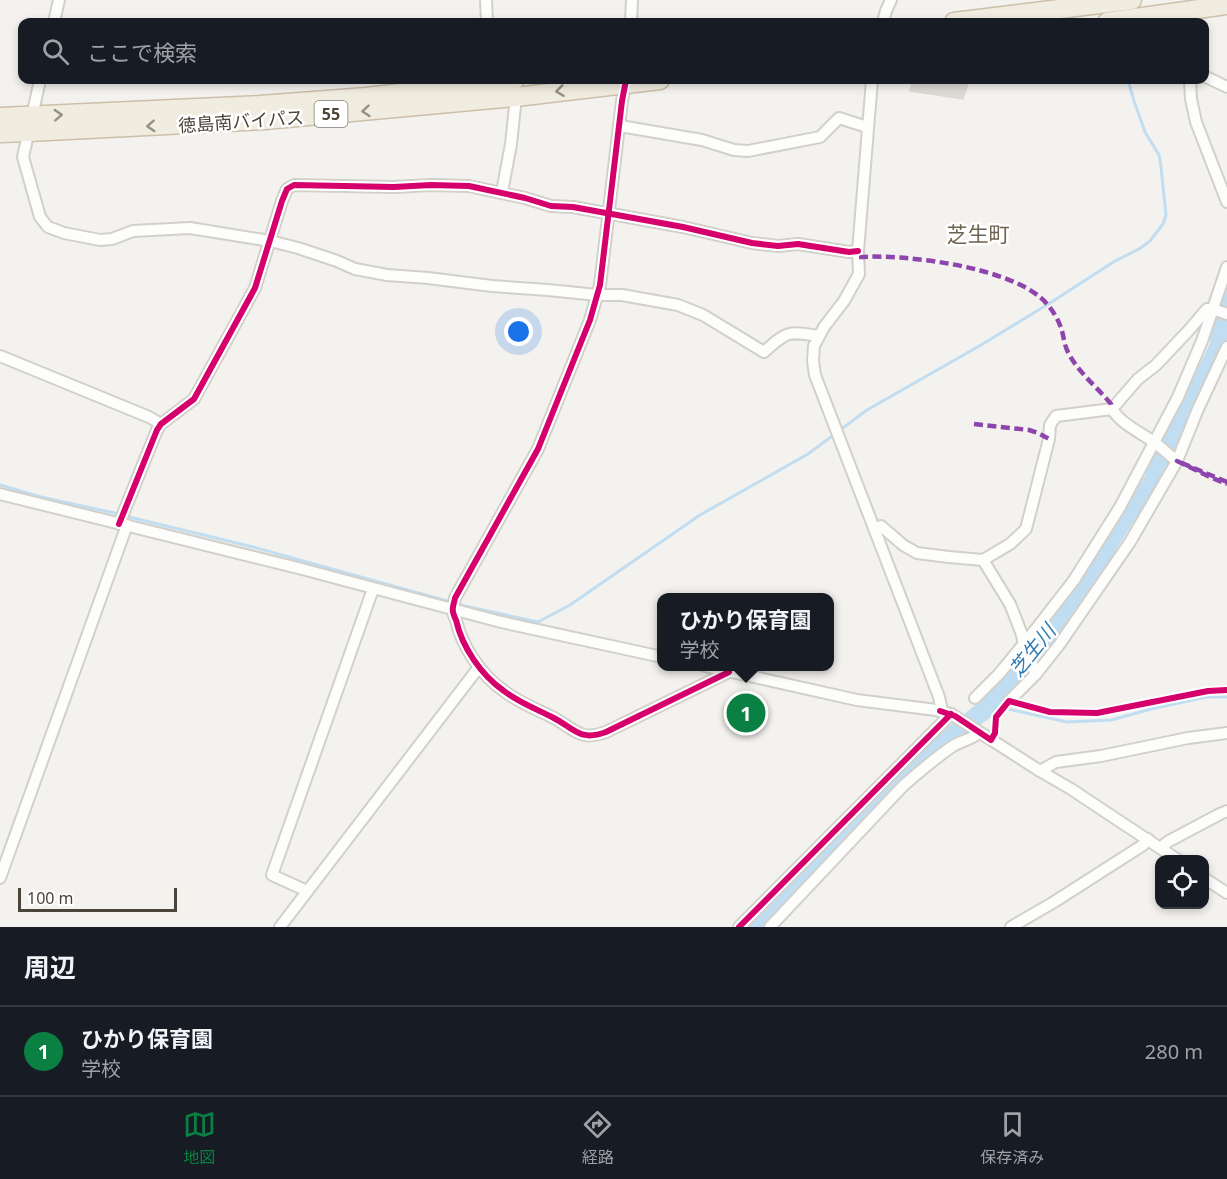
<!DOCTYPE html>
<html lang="ja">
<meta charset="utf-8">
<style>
:root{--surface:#171b24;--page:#20242c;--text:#f1f3f6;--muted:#9ea1a6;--line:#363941;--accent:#0b8043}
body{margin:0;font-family:"Noto Sans","Noto Sans JP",sans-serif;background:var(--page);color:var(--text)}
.controls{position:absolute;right:18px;bottom:18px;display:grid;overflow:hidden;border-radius:12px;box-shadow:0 3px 9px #0003}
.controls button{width:54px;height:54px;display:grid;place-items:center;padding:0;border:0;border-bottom:2px solid var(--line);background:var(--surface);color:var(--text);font:30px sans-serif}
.scale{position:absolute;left:18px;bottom:15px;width:159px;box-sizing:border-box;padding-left:6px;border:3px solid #4b4439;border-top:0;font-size:16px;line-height:21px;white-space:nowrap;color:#4b4439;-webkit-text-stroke:4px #fff;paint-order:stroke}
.you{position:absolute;left:519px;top:332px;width:21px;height:21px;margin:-15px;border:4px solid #fff;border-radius:50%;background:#1a73e8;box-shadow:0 0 0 9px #1a73e833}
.badge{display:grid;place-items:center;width:39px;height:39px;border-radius:50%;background:var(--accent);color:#fff;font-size:20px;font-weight:700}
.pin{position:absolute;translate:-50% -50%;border:3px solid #fff;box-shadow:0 2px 6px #0006}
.popup{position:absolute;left:657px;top:593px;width:177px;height:78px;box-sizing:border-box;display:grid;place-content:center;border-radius:12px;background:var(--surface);filter:drop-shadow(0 2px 4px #0005);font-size:20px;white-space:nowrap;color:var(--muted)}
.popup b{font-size:22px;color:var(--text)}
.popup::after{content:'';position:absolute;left:50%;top:100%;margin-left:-12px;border:12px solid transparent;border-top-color:var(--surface)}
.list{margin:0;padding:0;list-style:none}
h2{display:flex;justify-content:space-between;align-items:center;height:78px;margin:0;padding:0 24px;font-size:26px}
h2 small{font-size:20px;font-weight:400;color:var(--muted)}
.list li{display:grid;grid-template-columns:39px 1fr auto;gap:18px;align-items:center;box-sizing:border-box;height:90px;padding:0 24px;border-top:2px solid var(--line)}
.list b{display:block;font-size:22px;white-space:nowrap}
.list p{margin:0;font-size:20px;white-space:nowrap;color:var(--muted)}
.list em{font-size:20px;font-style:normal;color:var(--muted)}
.icon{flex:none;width:33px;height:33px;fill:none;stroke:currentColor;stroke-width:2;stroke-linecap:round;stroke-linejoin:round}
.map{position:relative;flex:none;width:1227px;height:927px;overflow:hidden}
.search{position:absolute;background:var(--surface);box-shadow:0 3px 9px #0003;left:18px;right:18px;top:18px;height:66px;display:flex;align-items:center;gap:15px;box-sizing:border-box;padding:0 21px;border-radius:12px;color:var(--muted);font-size:22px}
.sheet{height:168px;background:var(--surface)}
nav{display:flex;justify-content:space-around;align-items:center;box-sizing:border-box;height:84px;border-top:2px solid var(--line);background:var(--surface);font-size:16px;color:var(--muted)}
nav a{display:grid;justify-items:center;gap:3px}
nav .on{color:var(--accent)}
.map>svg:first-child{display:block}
.water{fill:#c0ddf1}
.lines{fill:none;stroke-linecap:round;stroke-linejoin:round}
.stream{stroke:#c0ddf1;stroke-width:3}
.building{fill:#dedbd6;stroke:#dcd9d4;stroke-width:1.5}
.minor-casing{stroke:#d2d0cb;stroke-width:14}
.trunk-casing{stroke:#ccbfa9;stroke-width:21}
.minor{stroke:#fdfdfc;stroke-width:10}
.trunk{stroke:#f0ece0;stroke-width:18}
.quiet{stroke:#8e44ad;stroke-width:4.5;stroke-dasharray:9 4.5;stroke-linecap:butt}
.cycleway-casing{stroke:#fff;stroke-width:10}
.cycleway{stroke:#d6006c;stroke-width:6}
.oneway{stroke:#959084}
.labels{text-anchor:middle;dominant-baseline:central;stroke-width:5;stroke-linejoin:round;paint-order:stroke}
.shield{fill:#fff;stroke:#817c74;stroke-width:1.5}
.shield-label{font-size:16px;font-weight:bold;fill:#4b4439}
.street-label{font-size:18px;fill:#4b4439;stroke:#fff}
.water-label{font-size:20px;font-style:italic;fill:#2e7ab2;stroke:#fff}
.quarter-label{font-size:21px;fill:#6e6250;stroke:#fff}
</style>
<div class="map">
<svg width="1227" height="927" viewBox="0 0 1227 927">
<rect width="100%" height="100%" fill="#f4f2ee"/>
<!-- water -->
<path class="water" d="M1227 288V339L1165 478 1154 489 1066 630 1028 678 993 716 960 738 883 803 765 927H748L931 741 979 702 1041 631 1078 582 1145 476 1146 471 1171 424 1210 343 1211 332Z"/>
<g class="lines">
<!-- stream -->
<g class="stream">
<path d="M0 485 41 497 119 514"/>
<path d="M125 516 253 547 465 606 538 622 570 605 700 515 808 454 867 410 981 345 1050 303 1115 261 1139 249 1150 241 1163 224 1166 215 1161 167 1159 155 1145 132 1134 101 1128 80"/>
<path d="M999 707 1067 722 1111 720 1155 708 1207 697H1227"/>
</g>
</g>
<!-- building -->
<path class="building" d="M913 80H969L963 99 910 91Z"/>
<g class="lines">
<defs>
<g id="minor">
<path d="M486 0 487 22"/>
<path d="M54 22 59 0"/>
<path d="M631 22 632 0"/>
<path d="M883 22 886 11 891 0"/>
<path d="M1204 76 1227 87"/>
<path d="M40 80 23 157 40 217 48 227 64 233 100 240 112 239 133 231 190 228 270 241 298 248 337 261 355 269 387 275 428 278 492 286 548 290 597 295H622L678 305 703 315 764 352C787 331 788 331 818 336"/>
<path d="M626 80 622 101 600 285 590 320 538 449 455 598C455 599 453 606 453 607 452 611 454 616 456 620 462 647 481 675 504 691 518 702 536 709 552 717 574 728 579 742 606 732L729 672"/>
<path d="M872 80 858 251 859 274 844 301 824 327 814 346 813 361 815 375 939 697 941 706 940 711"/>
<path d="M1190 80 1191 99 1196 122 1227 202"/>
<path d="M620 126 702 140 734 150 748 151 820 137 839 118 867 127"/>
<path d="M502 192 511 144 516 97"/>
<path d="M0 356 149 417 161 424"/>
<path d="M1177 461 1198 409 1227 347"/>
<path d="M0 494 302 569 501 622 662 657"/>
<path d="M119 524 157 430 161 424 194 399 255 288 282 201 287 189 294 185 394 187 431 185 469 186 525 198 551 206 573 207 683 227 752 243 778 246 798 244 849 252 858 251"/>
<path d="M875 529 881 526 903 545 917 553 949 557 983 560 1010 544 1026 529 1049 439 1050 425 1056 416 1112 409 1138 379 1156 365 1189 330 1207 309H1213L1227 314"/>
<path d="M983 560 1010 604 1021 632 1025 647 1036 674 1059 645 1130 542 1177 461C1169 455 1162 448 1154 442 1140 432 1121 424 1112 409"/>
<path d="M705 666 857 700 936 710 951 714 1040 771 1071 789 1178 860"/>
<path d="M975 698 999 674 1036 629 1074 580 1120 507 1178 397 1202 341 1227 267"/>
<path d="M1009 701 1036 674"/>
<path d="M1040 771 1056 762 1101 756 1188 738 1227 733"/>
<path d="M1160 848 1169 841 1220 814 1227 811"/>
<path d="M0 878 127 525"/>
<path d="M1204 878 1227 893"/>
<path d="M307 891 272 875 373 589"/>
<path d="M280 927 479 667"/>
<path d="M739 927 951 714"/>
<path d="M770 927 903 786C919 772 935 758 953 746 961 741 972 739 979 733"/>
<path d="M1011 927 1054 902 1143 845 1148 839"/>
</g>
<g id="trunk">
<path d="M954 22 1132 0"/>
<path d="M1107 22 1227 5"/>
<path d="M0 117 260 105 366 97 515 80"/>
<path d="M0 133 29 132 265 120 516 97 660 80"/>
</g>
</defs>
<!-- minor casing -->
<use href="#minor" class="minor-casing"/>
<!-- trunk casing -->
<use href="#trunk" class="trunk-casing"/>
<!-- minor -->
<use href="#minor" class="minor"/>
<!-- trunk -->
<use href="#trunk" class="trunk"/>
<!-- quiet -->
<g class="quiet">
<path d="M859 257C905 254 1016 267 1047 304 1053 311 1058 319 1061 328 1064 336 1064 346 1069 354 1079 373 1097 387 1111 404L1112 409"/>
<path d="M974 424 1029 430 1038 433 1049 439"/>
<path d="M1227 482 1177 461 1210 477 1227 484"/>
</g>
<defs>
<g id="cycleway">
<path d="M626 80 622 101 600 285 590 320 538 449 455 598C455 599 453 606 453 607 452 611 454 616 456 620 462 647 481 675 504 691 518 702 536 709 552 717 574 728 579 742 606 732L729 672"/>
<path d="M119 524 157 430 161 424 194 399 255 288 282 201 287 189 294 185 394 187 431 185 469 186 525 198 551 206 573 207 683 227 752 243 778 246 798 244 849 252 858 251"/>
<path d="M940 711 955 716 991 740 995 733 996 717 1009 701 1050 712 1097 713 1208 691 1227 690"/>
<path d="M739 927 951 714"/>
</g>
</defs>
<!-- cycleway casing -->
<use href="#cycleway" class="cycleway-casing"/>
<!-- cycleway -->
<use href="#cycleway" class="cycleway"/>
</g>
<!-- one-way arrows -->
<defs><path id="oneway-chevron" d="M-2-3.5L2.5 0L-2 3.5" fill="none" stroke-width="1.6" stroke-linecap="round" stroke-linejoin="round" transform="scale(1.5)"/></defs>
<g class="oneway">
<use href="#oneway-chevron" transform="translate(560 91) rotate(173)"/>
<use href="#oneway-chevron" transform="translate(366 111) rotate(175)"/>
<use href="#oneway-chevron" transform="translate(58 115) rotate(-3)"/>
<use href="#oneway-chevron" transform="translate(151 126) rotate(177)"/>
</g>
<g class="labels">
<!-- shield labels -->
<rect class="shield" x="314.5" y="101" width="33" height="26" rx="4.5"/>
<g class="shield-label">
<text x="331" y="114">55</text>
</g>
<!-- street labels -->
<g class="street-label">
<text transform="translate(241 121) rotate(-4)">徳島南バイパス</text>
</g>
<!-- water labels -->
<g class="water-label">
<text transform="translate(1032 650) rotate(-51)">芝生川</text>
</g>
<!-- quarter labels -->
<g class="quarter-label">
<text x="978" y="234">芝生町</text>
</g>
</g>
</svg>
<div class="controls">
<button><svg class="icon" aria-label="locate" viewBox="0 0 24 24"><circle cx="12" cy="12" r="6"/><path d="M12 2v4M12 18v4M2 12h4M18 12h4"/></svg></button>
</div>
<div class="scale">100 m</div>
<div class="you"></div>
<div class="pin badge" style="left:746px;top:713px">1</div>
<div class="popup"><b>ひかり保育園</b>学校</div>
<div class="search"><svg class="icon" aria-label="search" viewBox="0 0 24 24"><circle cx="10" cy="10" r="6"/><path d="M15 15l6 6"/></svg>ここで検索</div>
</div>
<section class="sheet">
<h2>周辺<small></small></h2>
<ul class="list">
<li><span class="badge">1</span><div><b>ひかり保育園</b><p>学校</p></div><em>280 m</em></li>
</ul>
</section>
<nav>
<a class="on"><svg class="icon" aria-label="map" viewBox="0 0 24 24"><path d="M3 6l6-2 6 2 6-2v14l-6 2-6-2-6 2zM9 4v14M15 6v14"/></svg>地図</a>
<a><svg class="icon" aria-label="directions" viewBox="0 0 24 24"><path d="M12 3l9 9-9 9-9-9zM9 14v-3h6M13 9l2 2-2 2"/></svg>経路</a>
<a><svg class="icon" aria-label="saved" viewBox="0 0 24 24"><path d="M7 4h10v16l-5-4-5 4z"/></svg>保存済み</a>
</nav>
